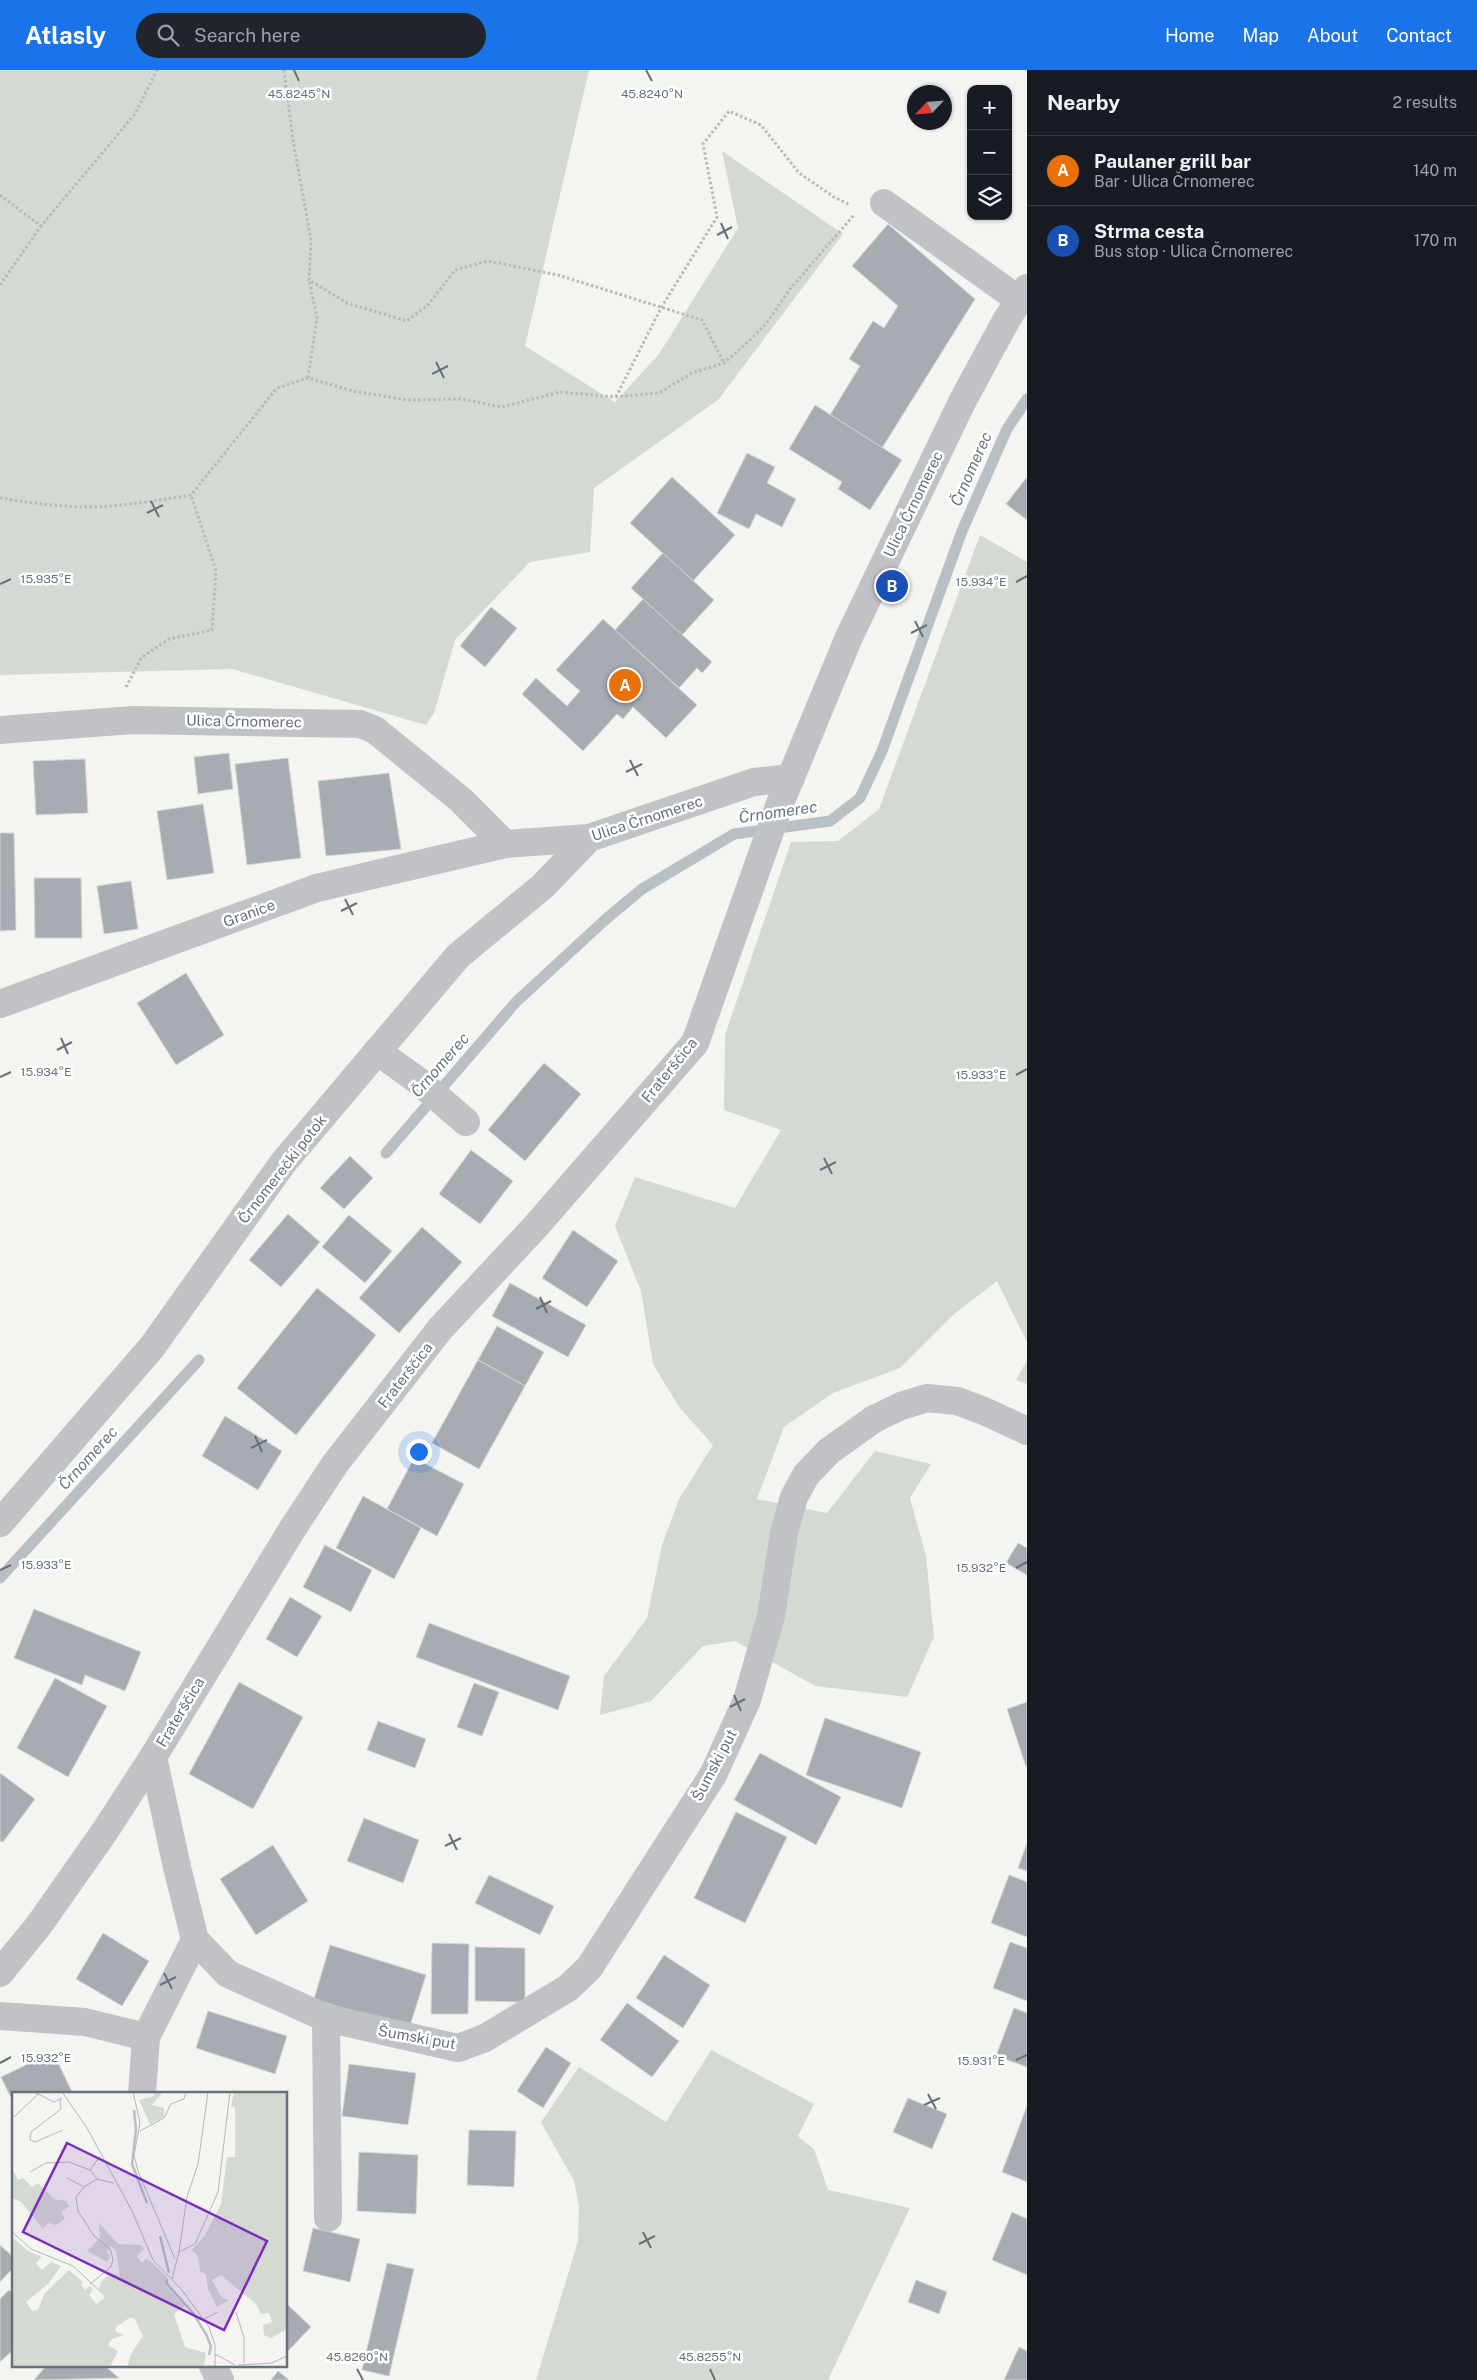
<!DOCTYPE html>
<meta charset="utf-8">
<style>
:root{--surface:#171b24;--page:#20242c;--text:#f1f3f6;--muted:#9ea1a6;--line:#363941;--accent:#1a73e8}
body{margin:0;font-family:"Public Sans",sans-serif;background:var(--page);color:var(--text)}
.controls{position:absolute;right:15px;top:15px;display:grid;overflow:hidden;border-radius:10px;box-shadow:0 1px 4px #0004}
.controls button{width:45px;height:45px;display:grid;place-items:center;padding:0;border:0;border-bottom:1px solid var(--line);background:var(--surface);color:var(--text);font:25px sans-serif}
.compass{position:absolute;left:907px;top:15px;width:45px;height:45px;border-radius:50%;background:var(--surface);box-shadow:0 1px 4px #0004;rotate:244deg}
.you{position:absolute;left:418px;top:1381px;width:18px;height:18px;margin:-12px;border:4px solid #fff;border-radius:50%;background:#1a73e8;box-shadow:0 0 0 8px #1a73e833}
.badge{display:grid;place-items:center;width:32px;height:32px;border-radius:50%;background:var(--accent);color:#fff;font-size:16px;font-weight:700}
.pin{position:absolute;translate:-50% -50%;border:2px solid #fff;box-shadow:0 1px 5px #0006}
.list{margin:0;padding:0;list-style:none}
h2{display:flex;justify-content:space-between;align-items:center;height:65px;margin:0;padding:0 20px;font-size:21px}
h2 small{font-size:16px;font-weight:400;color:var(--muted)}
.list li{display:grid;grid-template-columns:32px 1fr auto;gap:15px;align-items:center;box-sizing:border-box;height:70px;padding:0 20px;border-top:1px solid var(--line)}
.list b{display:block;font-size:19px;white-space:nowrap}
.list p{margin:0;font-size:16px;white-space:nowrap;color:var(--muted)}
.list em{font-size:16px;font-style:normal;color:var(--muted)}
.icon{flex:none;width:28px;height:28px;fill:none;stroke:currentColor;stroke-width:2;stroke-linecap:round;stroke-linejoin:round}
.map{position:relative;flex:none;width:1027px;height:2310px;overflow:hidden}
header{display:flex;align-items:center;gap:30px;box-sizing:border-box;height:70px;padding:0 25px;background:var(--accent);color:#fff}
header strong{font-size:24px}
nav{display:flex;gap:28px;margin-inline-start:auto;font-size:18px}
.search{width:350px;height:45px;background:var(--page);display:flex;align-items:center;gap:12px;box-sizing:border-box;padding:0 18px;border-radius:28px;color:var(--muted);font-size:19px}
main{display:flex}
aside{flex:1;background:var(--surface)}
.map>svg:first-child{display:block}
.green{fill:#d4dad2}
.lines{fill:none;stroke-linecap:round;stroke-linejoin:round}
.stream{stroke:#b8c0c5;stroke-width:11}
.building{fill:#a6acb2;stroke:#d5d5d3}
.path{stroke:#b7b9bc;stroke-width:3;stroke-dasharray:2.5 2.5;stroke-linecap:butt}
.minor{stroke:#c0c2c5;stroke-width:28}
.ticks{fill:none;stroke:#66717e;stroke-width:2}
.labels{text-anchor:middle;dominant-baseline:central;stroke-width:5;stroke-linejoin:round;paint-order:stroke}
.street-label{font-size:15px;fill:#66717e;stroke:#fff}
.water-label{font-size:16px;font-style:italic;fill:#677882;stroke:#fff}
.inset-river{fill:none;stroke:#b8c0c5;stroke-width:2.5}
.inset-road{fill:none;stroke:#b2b8bc;stroke-width:1}
.view{fill:#7b2cbf;fill-opacity:0.15;stroke:#7b2cbf;stroke-width:2.5}
.inset-edge{fill:none;stroke:#66717e;stroke-width:2.5}
.ticks-label{font-size:12px;text-anchor:middle;fill:#66717e;stroke:#fff;stroke-width:5;stroke-linejoin:round;paint-order:stroke}
</style>
<header>
<strong>Atlasly</strong>
<div class="search"><svg class="icon" aria-label="search" viewBox="0 0 24 24"><circle cx="10" cy="10" r="6"/><path d="M15 15l6 6"/></svg>Search here</div>
<nav><a>Home</a><a>Map</a><a>About</a><a>Contact</a></nav>
</header>
<main>
<div class="map">
<svg width="1027" height="2310" viewBox="0 0 1027 2310">
<rect width="100%" height="100%" fill="#f4f4f1"/>
<!-- green -->
<g class="green">
<path d="M0 0H589L525 276 615 332 659 284 738 158 722 81 843 164 718 330 594 418 590 482 530 492 455 570 434 643 426 655 232 599 0 605Z"/>
<path d="M980 465 1027 492V1272L997 1211 953 1245 900 1298 833 1323 784 1357 757 1429 827 1443 875 1381 931 1394 910 1428 926 1486 934 1567 907 1627 815 1616 735 1571 703 1576 651 1631 600 1645 604 1606 647 1548 662 1475 679 1429 713 1375 679 1337 653 1294 641 1221 615 1156 635 1107 735 1138 781 1060 724 1040 725 965 791 772 838 771 879 739Z"/>
<path d="M1027 1290V1314L1016 1310Z"/>
<path d="M711 1980 814 2034 798 2066 814 2079 828 2120 910 2138 828 2310H536L578 2171 579 2137 574 2111 541 2052 579 1997 666 2052Z"/>
</g>
<g class="lines">
<!-- stream -->
<g class="stream">
<path d="M386 1083 516 932 606 849 642 819 734 764 830 751 860 728 882 681 962 461 1007 359 1027 329"/>
<path d="M0 1508 199 1290"/>
</g>
</g>
<!-- building -->
<g class="building">
<path d="M888 154 975 229 882 378 830 345 860 296 849 289 873 251 884 258 898 236 852 196Z"/>
<path d="M815 335 902 390 870 440 838 419 842 412 789 379Z"/>
<path d="M747 383 775 397 767 413 796 429 782 457 756 444 749 459 717 443Z"/>
<path d="M672 407 735 465 693 511 630 453Z"/>
<path d="M1027 407V450L1006 434Z"/>
<path d="M663 483 714 530 682 565 631 518Z"/>
<path d="M643 529 712 592 702 603 697 598 679 618 615 560Z"/>
<path d="M491 537 517 558 485 597 460 576Z"/>
<path d="M603 549 697 635 666 668 633 637 623 649 617 644 583 681 522 624 536 608 567 636 580 621 556 600Z"/>
<path d="M229 683 233 719 198 724 194 687Z"/>
<path d="M288 688 301 788 247 795 235 694Z"/>
<path d="M85 689 88 743 36 745 33 691Z"/>
<path d="M389 703 401 779 326 786 318 711Z"/>
<path d="M203 734 214 803 167 810 157 741Z"/>
<path d="M0 763H14L16 860 0 861Z"/>
<path d="M34 808H81L82 868H35Z"/>
<path d="M131 811 138 859 104 864 97 816Z"/>
<path d="M186 903 224 965 176 995 137 933Z"/>
<path d="M544 993 581 1024 525 1091 488 1060Z"/>
<path d="M471 1080 513 1111 480 1154 439 1124Z"/>
<path d="M350 1086 373 1108 344 1139 320 1118Z"/>
<path d="M288 1144 320 1172 281 1217 249 1190Z"/>
<path d="M349 1145 392 1181 365 1213 322 1177Z"/>
<path d="M422 1157 462 1192 399 1263 359 1228Z"/>
<path d="M573 1160 618 1191 587 1237 542 1208Z"/>
<path d="M510 1213 586 1255 568 1287 492 1246Z"/>
<path d="M317 1218 376 1265 296 1365 237 1318Z"/>
<path d="M497 1256 544 1282 525 1316 478 1290Z"/>
<path d="M478 1290 525 1316 479 1399 432 1373Z"/>
<path d="M225 1346 282 1381 258 1420 202 1386Z"/>
<path d="M414 1388 464 1414 437 1466 387 1439Z"/>
<path d="M363 1426 421 1458 394 1509 336 1478Z"/>
<path d="M1018 1473 1027 1478V1505L1006 1493Z"/>
<path d="M325 1475 372 1500 351 1542 303 1517Z"/>
<path d="M290 1527 322 1546 297 1587 266 1569Z"/>
<path d="M34 1539 141 1582 125 1621 85 1605 82 1615 14 1588Z"/>
<path d="M429 1553 570 1606 558 1640 416 1587Z"/>
<path d="M55 1608 107 1636 68 1707 17 1678Z"/>
<path d="M239 1612 303 1647 253 1739 189 1704Z"/>
<path d="M474 1613 499 1622 482 1666 457 1657Z"/>
<path d="M1027 1632V1696L1026 1697 1007 1639Z"/>
<path d="M825 1648 921 1682 902 1738 806 1705Z"/>
<path d="M378 1651 426 1669 415 1698 367 1680Z"/>
<path d="M760 1683 841 1727 816 1775 734 1730Z"/>
<path d="M0 1703 35 1729 3 1772 0 1771Z"/>
<path d="M736 1742 787 1767 745 1853 694 1828Z"/>
<path d="M364 1748 419 1770 403 1813 347 1791Z"/>
<path d="M1027 1773V1801L1018 1798Z"/>
<path d="M273 1775 308 1831 256 1865 220 1809Z"/>
<path d="M489 1805 554 1836 540 1865 475 1833Z"/>
<path d="M1009 1805 1027 1812V1867L991 1853Z"/>
<path d="M103 1863 149 1891 122 1936 76 1909Z"/>
<path d="M1010 1872 1027 1878V1931L993 1918Z"/>
<path d="M432 1873 469 1874 468 1944H431Z"/>
<path d="M330 1875 426 1905 409 1959 314 1929Z"/>
<path d="M475 1877 525 1878V1932L475 1931Z"/>
<path d="M664 1885 710 1915 683 1958 636 1928Z"/>
<path d="M627 1933 679 1971 652 2007 600 1970Z"/>
<path d="M1014 1938 1027 1943V1997L996 1986Z"/>
<path d="M208 1941 287 1966 275 2004 196 1978Z"/>
<path d="M546 1977 571 1993 543 2038 517 2021Z"/>
<path d="M53 1982 73 2024H14V2034L1 2007Z"/>
<path d="M349 1994 416 2003 408 2055 342 2046Z"/>
<path d="M908 2028 947 2044 932 2079 893 2062Z"/>
<path d="M1027 2036V2112L1002 2102Z"/>
<path d="M469 2060 516 2061 514 2117 467 2115Z"/>
<path d="M359 2082 418 2085 416 2144 357 2141Z"/>
<path d="M1012 2142 1027 2149V2205L992 2190Z"/>
<path d="M313 2158 360 2169 350 2212 303 2201Z"/>
<path d="M0 2175 14 2188V2197L0 2212Z"/>
<path d="M387 2193 414 2199 389 2306 362 2300Z"/>
<path d="M916 2210 947 2222 939 2244 908 2232Z"/>
<path d="M9 2220 14 2226V2279L0 2292V2229Z"/>
<path d="M286 2233 311 2257 286 2283Z"/>
<path d="M1019 2277 1027 2281V2310H1004Z"/>
<path d="M46 2296H105L119 2308 34 2310Z"/>
<path d="M278 2301 289 2310H271Z"/>
</g>
<g class="lines">
<!-- path -->
<g class="path">
<path d="M284 0 293 70 311 170 309 210 347 233 407 251 428 235 455 200 488 191 558 205 702 250 724 293"/>
<path d="M0 125 41 156 135 44 157 0"/>
<path d="M0 215 41 156"/>
<path d="M308 308 317 248 309 210"/>
<path d="M616 327 661 238 717 147 703 74 729 41 761 55 799 103 834 127 850 135"/>
<path d="M0 428C33 433 66 438 99 437 130 435 160 430 191 425L277 318 308 308 353 321 407 330 461 329 502 337 560 322 615 327 659 323 692 303 724 293 747 273 766 254 790 219 854 145"/>
<path d="M126 617 142 587 169 569 212 560 216 501 191 425"/>
</g>
<!-- minor -->
<g class="minor">
<path d="M884 133 1019 230"/>
<path d="M0 660 133 650 360 654 375 660 461 730 505 774 589 768 754 712 791 708"/>
<path d="M0 934 317 818 505 774"/>
<path d="M377 981 417 1010 466 1052"/>
<path d="M0 1453 152 1277 283 1093 458 886 543 816 589 768"/>
<path d="M153 1687 177 1797 195 1870 228 1904 326 1948 328 2148"/>
<path d="M0 1903 39 1855 105 1761 153 1687 293 1458 335 1394 440 1259 536 1156 695 973 779 736 849 567 963 330 1007 249 1027 218"/>
<path d="M0 1946 85 1952 146 1967"/>
<path d="M326 1948 458 1978 485 1968 568 1918 589 1898 713 1705 747 1630 771 1546 784 1463 794 1427 806 1405 829 1381 874 1349 901 1336 927 1328 957 1331 984 1341 1027 1361"/>
<path d="M142 2024 146 1967 195 1870"/>
<path d="M213 2296 220 2310"/>
</g>
</g>
<!-- ticks -->
<path class="ticks" d="M294 0 299 11M646 0 652 11M721 153 728 169M717 165 732 157M436 292 444 308M432 304 448 296M151 431 159 447M147 443 163 435M1016 512 1027 506M0 514 11 509M915 551 923 567M911 563 927 555M630 690 638 706M626 702 642 694M345 829 353 845M341 841 357 833M61 968 68 984M57 980 72 972M1016 1005 1027 999M0 1007 11 1002M824 1088 832 1104M820 1100 836 1092M540 1227 547 1243M536 1239 551 1231M255 1366 262 1382M251 1378 267 1370M1016 1498 1027 1492M0 1500 11 1495M734 1625 741 1641M730 1637 745 1629M449 1764 457 1780M445 1776 461 1768M164 1903 172 1919M160 1915 176 1907M1016 1990 1027 1985M0 1993 11 1987M928 2024 936 2039M924 2035 940 2028M643 2162 651 2178M639 2174 655 2166M357 2299 363 2310M710 2299 715 2310"/>
<g class="labels">
<!-- street labels -->
<g class="street-label">
<text transform="translate(913 434) rotate(-64)">Ulica Črnomerec</text>
<text transform="translate(244 651) rotate(1)">Ulica Črnomerec</text>
<text transform="translate(647 748) rotate(-18)">Ulica Črnomerec</text>
<text transform="translate(249 843) rotate(-20)">Granice</text>
<text transform="translate(669 1000) rotate(-51)">Fraterščica</text>
<text transform="translate(282 1099) rotate(-52)">Črnomerečki potok</text>
<text transform="translate(405 1305) rotate(-52)">Fraterščica</text>
<text transform="translate(180 1642) rotate(-59)">Fraterščica</text>
<text transform="translate(714 1695) rotate(-62)">Šumski put</text>
<text transform="translate(417 1967) rotate(10)">Šumski put</text>
</g>
<!-- water labels -->
<g class="water-label">
<text transform="translate(971 399) rotate(-66)">Črnomerec</text>
<text transform="translate(778 742) rotate(-8)">Črnomerec</text>
<text transform="translate(440 995) rotate(-49)">Črnomerec</text>
<text transform="translate(88 1388) rotate(-48)">Črnomerec</text>
</g>
</g>
<!-- overview -->
<g transform="translate(12 2022)">
<rect width="275" height="275" fill="#f4f4f1"/>
<path d="M142 0H151L140 13 152 16V25L138 32 127 8 142 4ZM222 0H275V237L259 246 252 243 251 233 260 230 257 221 249 222 244 212 209 183 200 188 210 206 217 208 205 215 196 197 194 182 188 179 186 164 180 158 193 143 209 112 215 65H223V16L219 14ZM0 76 6 88 11 86 20 95 26 91 42 107 54 109 57 114 49 120 53 127 44 133 36 131 31 137 9 110 0 106ZM87 131 106 152 129 153 132 157 125 164 130 171 134 167 141 171 155 185 154 194 173 214 162 222 173 255 194 261 192 275H115L119 262 131 244 122 226H117L103 236 104 240 112 243 100 247 96 253 106 259 98 275H0V145L16 159 30 165 24 171 30 178 39 170 49 174 36 192 14 210 20 219 26 218 32 202 57 178 71 190 69 192 73 198 78 194 81 198 77 203 84 212 93 206 87 197 89 190 98 181 108 184 104 159 99 154 95 159 98 166 95 170 75 159 88 146Z" fill="#d4dad2"/>
<path class="inset-river" d="M122 18 124 37 120 72 135 111M148 144 157 181M155 187V192L181 221 194 242 199 254 197 263"/>
<path class="inset-road" d="M22 0 42 10 50 6M50 0 75 36 120 119 141 168 170 198 197 235 203 253V275M121 0 128 31 122 63 126 79 163 167M48 7 49 17 19 40 18 48 23 50 51 38M2 25 26 2M128 39 152 26 159 12 172 7 174 0M78 78 88 64M18 80 34 71 57 70 78 78 85 87M55 86 72 95 85 87 102 91M72 95 64 105 66 119 82 144 98 157 101 167 99 175 78 192M0 140 19 157 61 174 89 200M167 160 175 105 186 72 196 0M160 187 167 160 183 152 206 100 218 0M224 220 232 246V271M192 227 206 220M203 262 223 273M226 273 260 271 275 264"/>
<path class="view" d="M55 51 255 149 212 238 11 140Z"/>
<rect width="275" height="275" class="inset-edge"/>
</g>
<g class="ticks-label">
<text x="299" y="28">45.8245°N</text>
<text x="652" y="28">45.8240°N</text>
<text x="46" y="513">15.935°E</text>
<text x="981" y="516">15.934°E</text>
<text x="46" y="1006">15.934°E</text>
<text x="981" y="1009">15.933°E</text>
<text x="46" y="1499">15.933°E</text>
<text x="981" y="1502">15.932°E</text>
<text x="46" y="1992">15.932°E</text>
<text x="981" y="1995">15.931°E</text>
<text x="357" y="2291">45.8260°N</text>
<text x="710" y="2291">45.8255°N</text>
</g>
</svg>
<div class="controls">
<button>+</button>
<button>−</button>
<button><svg class="icon" aria-label="layers" viewBox="0 0 24 24"><path d="M12 4l9 5-9 5-9-5zM3 14l9 5 9-5"/></svg></button>
</div>
<svg class="compass" viewBox="-18 -18 36 36"><path d="M0-13l5 13h-10z" fill="#e53935"/><path d="M0 13l5-13h-10z" fill="#9ea1a6"/></svg>
<div class="you"></div>
<div class="pin badge" style="left:625px;top:615px;background:#e8710a">A</div>
<div class="pin badge" style="left:892px;top:516px;background:#1a4fb4">B</div>
</div>
<aside>
<h2>Nearby<small>2 results</small></h2>
<ul class="list">
<li><span class="badge" style="background:#e8710a">A</span><div><b>Paulaner grill bar</b><p>Bar · Ulica Črnomerec</p></div><em>140 m</em></li>
<li><span class="badge" style="background:#1a4fb4">B</span><div><b>Strma cesta</b><p>Bus stop · Ulica Črnomerec</p></div><em>170 m</em></li>
</ul>
</aside>
</main>
